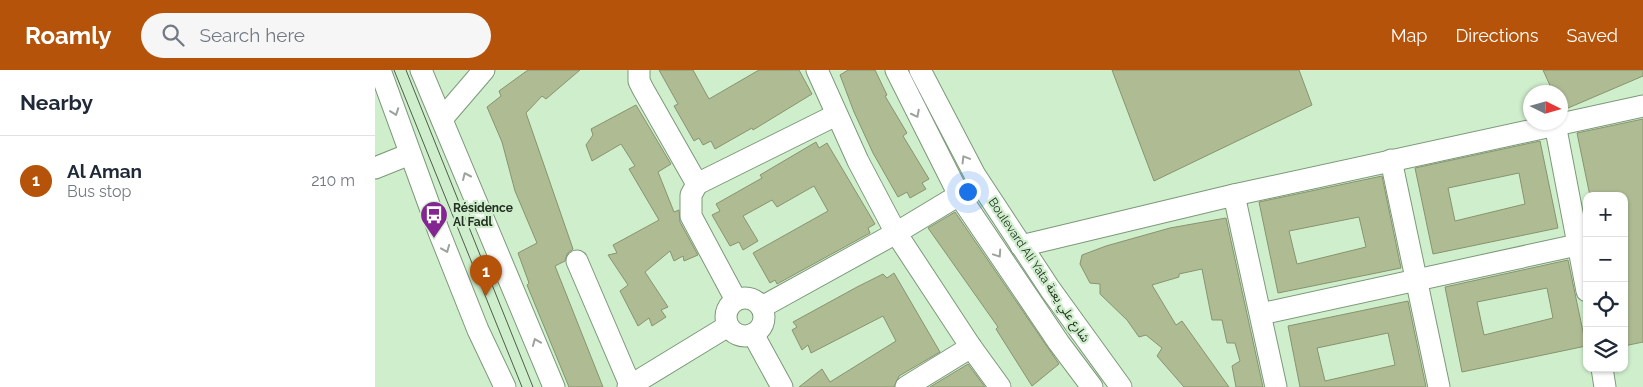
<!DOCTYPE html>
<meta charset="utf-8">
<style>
:root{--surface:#fff;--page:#f6f6f7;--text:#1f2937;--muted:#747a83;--line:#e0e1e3;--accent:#b45309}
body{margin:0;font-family:Raleway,"Noto Sans Arabic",sans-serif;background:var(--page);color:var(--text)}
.controls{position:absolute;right:15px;bottom:15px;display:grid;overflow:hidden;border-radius:10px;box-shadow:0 1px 4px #0004}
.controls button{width:45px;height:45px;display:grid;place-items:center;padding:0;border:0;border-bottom:1px solid var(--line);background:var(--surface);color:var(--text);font:25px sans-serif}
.compass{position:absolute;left:1148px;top:15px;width:45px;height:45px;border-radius:50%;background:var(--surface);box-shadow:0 1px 4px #0004;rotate:95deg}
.you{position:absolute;left:592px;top:121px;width:18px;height:18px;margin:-12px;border:4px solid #fff;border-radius:50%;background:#1a73e8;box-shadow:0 0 0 8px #1a73e833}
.badge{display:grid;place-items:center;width:32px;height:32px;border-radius:50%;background:var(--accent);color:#fff;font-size:16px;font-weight:700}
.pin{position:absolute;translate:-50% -41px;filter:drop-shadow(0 1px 2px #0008)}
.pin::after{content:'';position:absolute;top:26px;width:18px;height:15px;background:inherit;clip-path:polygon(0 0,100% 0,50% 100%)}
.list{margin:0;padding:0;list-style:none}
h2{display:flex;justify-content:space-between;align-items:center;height:65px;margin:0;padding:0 20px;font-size:21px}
h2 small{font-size:16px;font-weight:400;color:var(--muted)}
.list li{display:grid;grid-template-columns:32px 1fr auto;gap:15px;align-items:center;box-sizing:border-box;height:90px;padding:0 20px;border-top:1px solid var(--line)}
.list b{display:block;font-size:19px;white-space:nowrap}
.list p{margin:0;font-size:16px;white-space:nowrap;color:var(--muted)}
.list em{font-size:16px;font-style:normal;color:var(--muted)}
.icon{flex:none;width:28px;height:28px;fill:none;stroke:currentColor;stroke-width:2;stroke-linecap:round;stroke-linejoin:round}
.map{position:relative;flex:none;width:1268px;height:317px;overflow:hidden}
header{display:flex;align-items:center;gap:30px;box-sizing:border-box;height:70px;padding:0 25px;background:var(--accent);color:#fff}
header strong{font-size:24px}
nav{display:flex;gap:28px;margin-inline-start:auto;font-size:18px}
.search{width:350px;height:45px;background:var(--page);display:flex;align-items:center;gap:12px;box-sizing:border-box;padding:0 18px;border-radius:28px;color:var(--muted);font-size:19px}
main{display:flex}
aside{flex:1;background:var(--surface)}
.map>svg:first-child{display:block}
.building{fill:#aebb93;stroke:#88946e;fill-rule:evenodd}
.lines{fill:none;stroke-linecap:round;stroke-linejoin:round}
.minor-casing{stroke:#7c9979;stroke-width:23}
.minor{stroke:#fff;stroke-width:21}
.tram{stroke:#4e5e4c;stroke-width:1}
.oneway{stroke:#9ca29c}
.labels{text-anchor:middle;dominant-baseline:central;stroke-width:4.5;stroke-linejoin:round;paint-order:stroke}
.poi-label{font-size:12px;font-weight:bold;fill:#243023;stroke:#cfeecc;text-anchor:start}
.street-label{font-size:12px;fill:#243023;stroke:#cfeecc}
</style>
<header>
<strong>Roamly</strong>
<div class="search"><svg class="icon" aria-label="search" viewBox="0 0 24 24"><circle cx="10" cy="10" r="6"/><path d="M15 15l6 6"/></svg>Search here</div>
<nav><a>Map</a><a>Directions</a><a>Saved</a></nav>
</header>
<main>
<aside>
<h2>Nearby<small></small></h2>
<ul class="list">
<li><span class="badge">1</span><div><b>Al Aman</b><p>Bus stop</p></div><em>210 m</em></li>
</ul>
</aside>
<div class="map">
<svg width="1268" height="317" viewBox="0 0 1268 317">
<rect width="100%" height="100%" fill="#cfeecc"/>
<!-- building -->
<g class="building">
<path d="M153 0H205L171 29 167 26 151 43 198 179 192 184 190 191 180 196 228 317H194L152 215 154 213 143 183 162 173 140 121 127 72 112 37 126 26 124 21Z"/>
<path d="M284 0H318L334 29 384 0H424L437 24 378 60 377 58 340 79 336 71 328 75 324 68 319 71 299 36 303 34Z"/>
<path d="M473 0H500L512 25 510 26 532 63 528 66 554 109 547 113 551 119 535 128 532 122 523 127 498 83 479 42 465 5Z"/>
<path d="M737 0H924L937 35 779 111Z"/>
<path d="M1168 0H1268V6L1186 41V22H1178Z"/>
<path d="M261 35 296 94 283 102 299 142 304 140 305 152 323 185 309 191 308 186 299 191 295 181 270 202 293 237 286 240 291 247 277 256 274 248 263 256 245 221 253 215 233 185 242 183 238 175 284 150 254 99 260 96 246 74 217 91 211 75 218 65 216 59Z"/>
<path d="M1268 49V272L1249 276V126H1215L1202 63Z"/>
<path d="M1165 71 1183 158 1058 184 1040 98ZM1144 103 1150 134 1080 151 1073 118Z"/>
<path d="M441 72 444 78 452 73 500 154 493 158 495 163 402 214 400 210 395 213 378 183 453 141 439 116 402 137 397 130 368 146 383 171 368 180 364 172 355 176 337 145 345 141 341 134 387 108 385 105Z"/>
<path d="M1007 106 1026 198 903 223 884 132ZM984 147 991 177 922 194 914 161Z"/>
<path d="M580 142 684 294 657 316 621 259 623 257 553 158Z"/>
<path d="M851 148 888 317H861L857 296 865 291 860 273H852L847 250H837L827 199 804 204V207L777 215 801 255 807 251 854 317H809L782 286 787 278 771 265 764 267 752 250 725 224V214L715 213 705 194 707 185 731 176 795 158Z"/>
<path d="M1193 190 1211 276 1087 302 1070 217ZM1172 218 1178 248 1109 265 1102 232Z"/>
<path d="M519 203 565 282 524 306 519 317H424L447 299 455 312 521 271 508 246 436 283 433 275 427 280 417 260 422 257 418 252 482 217 508 204 512 208Z"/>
<path d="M1033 231 1051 317H925L913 256ZM1013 263 1020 295 950 311 942 278Z"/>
<path d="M593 294 610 317H555Z"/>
</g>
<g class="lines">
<defs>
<g id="minor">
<path d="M5 0 64 162 103 260 130 317"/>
<path d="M46 0 179 317"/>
<path d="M264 0V11L268 19 322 114 316 125V146L361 230"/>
<path d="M442 0 483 91 521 163 596 277 625 317"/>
<path d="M521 0 584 125 684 273 717 317"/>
<path d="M545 0 600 105 675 219 746 317"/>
<path d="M67 49 109 0"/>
<path d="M1180 54 1212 221"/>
<path d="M1016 90 1064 317"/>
<path d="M0 98 35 84"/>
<path d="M322 114 461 45"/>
<path d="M859 125 901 317"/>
<path d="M646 176 859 125 1268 36"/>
<path d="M202 191 256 317"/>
<circle cx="370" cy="247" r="19"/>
<path d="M387 237 521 163 584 125"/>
<path d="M886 244 1202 175"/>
<path d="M378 264 407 317"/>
<path d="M1227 298 1230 317"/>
<path d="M253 317 353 256"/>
<path d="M531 317 596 277"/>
</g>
</defs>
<!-- minor casing -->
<use href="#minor" class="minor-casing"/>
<!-- minor -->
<use href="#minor" class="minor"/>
<!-- tram -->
<g class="tram">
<path d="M19 0 147 317"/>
<path d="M31 0 158 317"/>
</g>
</g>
<!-- one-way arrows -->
<defs><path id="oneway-chevron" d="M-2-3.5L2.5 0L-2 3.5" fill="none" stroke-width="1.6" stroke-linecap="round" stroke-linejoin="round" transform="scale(1.25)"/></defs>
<g class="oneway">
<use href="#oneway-chevron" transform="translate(20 42) rotate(70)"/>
<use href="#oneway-chevron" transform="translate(541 44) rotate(63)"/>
<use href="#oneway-chevron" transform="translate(590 89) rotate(-121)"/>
<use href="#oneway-chevron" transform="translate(91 106) rotate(-114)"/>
<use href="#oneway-chevron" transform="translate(71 179) rotate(68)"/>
<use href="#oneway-chevron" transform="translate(623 184) rotate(56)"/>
<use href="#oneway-chevron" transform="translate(161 272) rotate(-112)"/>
</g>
<!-- icons -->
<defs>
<symbol id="bus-pin" viewBox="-11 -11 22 30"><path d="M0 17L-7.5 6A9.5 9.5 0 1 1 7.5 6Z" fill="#842691" stroke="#cfeecc"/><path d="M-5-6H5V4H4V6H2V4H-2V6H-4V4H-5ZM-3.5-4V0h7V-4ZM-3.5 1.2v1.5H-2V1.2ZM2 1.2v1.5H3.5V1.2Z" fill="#fff"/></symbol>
</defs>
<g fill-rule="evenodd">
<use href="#bus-pin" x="43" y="129" width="32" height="43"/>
</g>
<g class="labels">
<!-- poi labels -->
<g class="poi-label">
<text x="78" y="138">Résidence<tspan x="78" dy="14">Al Fadl</tspan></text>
</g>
<!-- street labels -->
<g class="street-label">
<text transform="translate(664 200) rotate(56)">Boulevard Ali Yata شارع علي يعتة</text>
</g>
</g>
</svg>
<div class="controls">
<button>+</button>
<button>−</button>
<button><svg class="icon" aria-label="locate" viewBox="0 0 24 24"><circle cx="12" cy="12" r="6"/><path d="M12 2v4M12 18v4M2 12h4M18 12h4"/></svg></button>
<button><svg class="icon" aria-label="layers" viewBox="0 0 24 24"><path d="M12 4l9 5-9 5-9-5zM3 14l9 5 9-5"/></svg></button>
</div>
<svg class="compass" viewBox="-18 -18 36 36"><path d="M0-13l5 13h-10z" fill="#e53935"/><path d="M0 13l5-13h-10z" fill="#747a83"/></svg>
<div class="you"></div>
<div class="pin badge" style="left:111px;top:226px">1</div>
</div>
</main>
